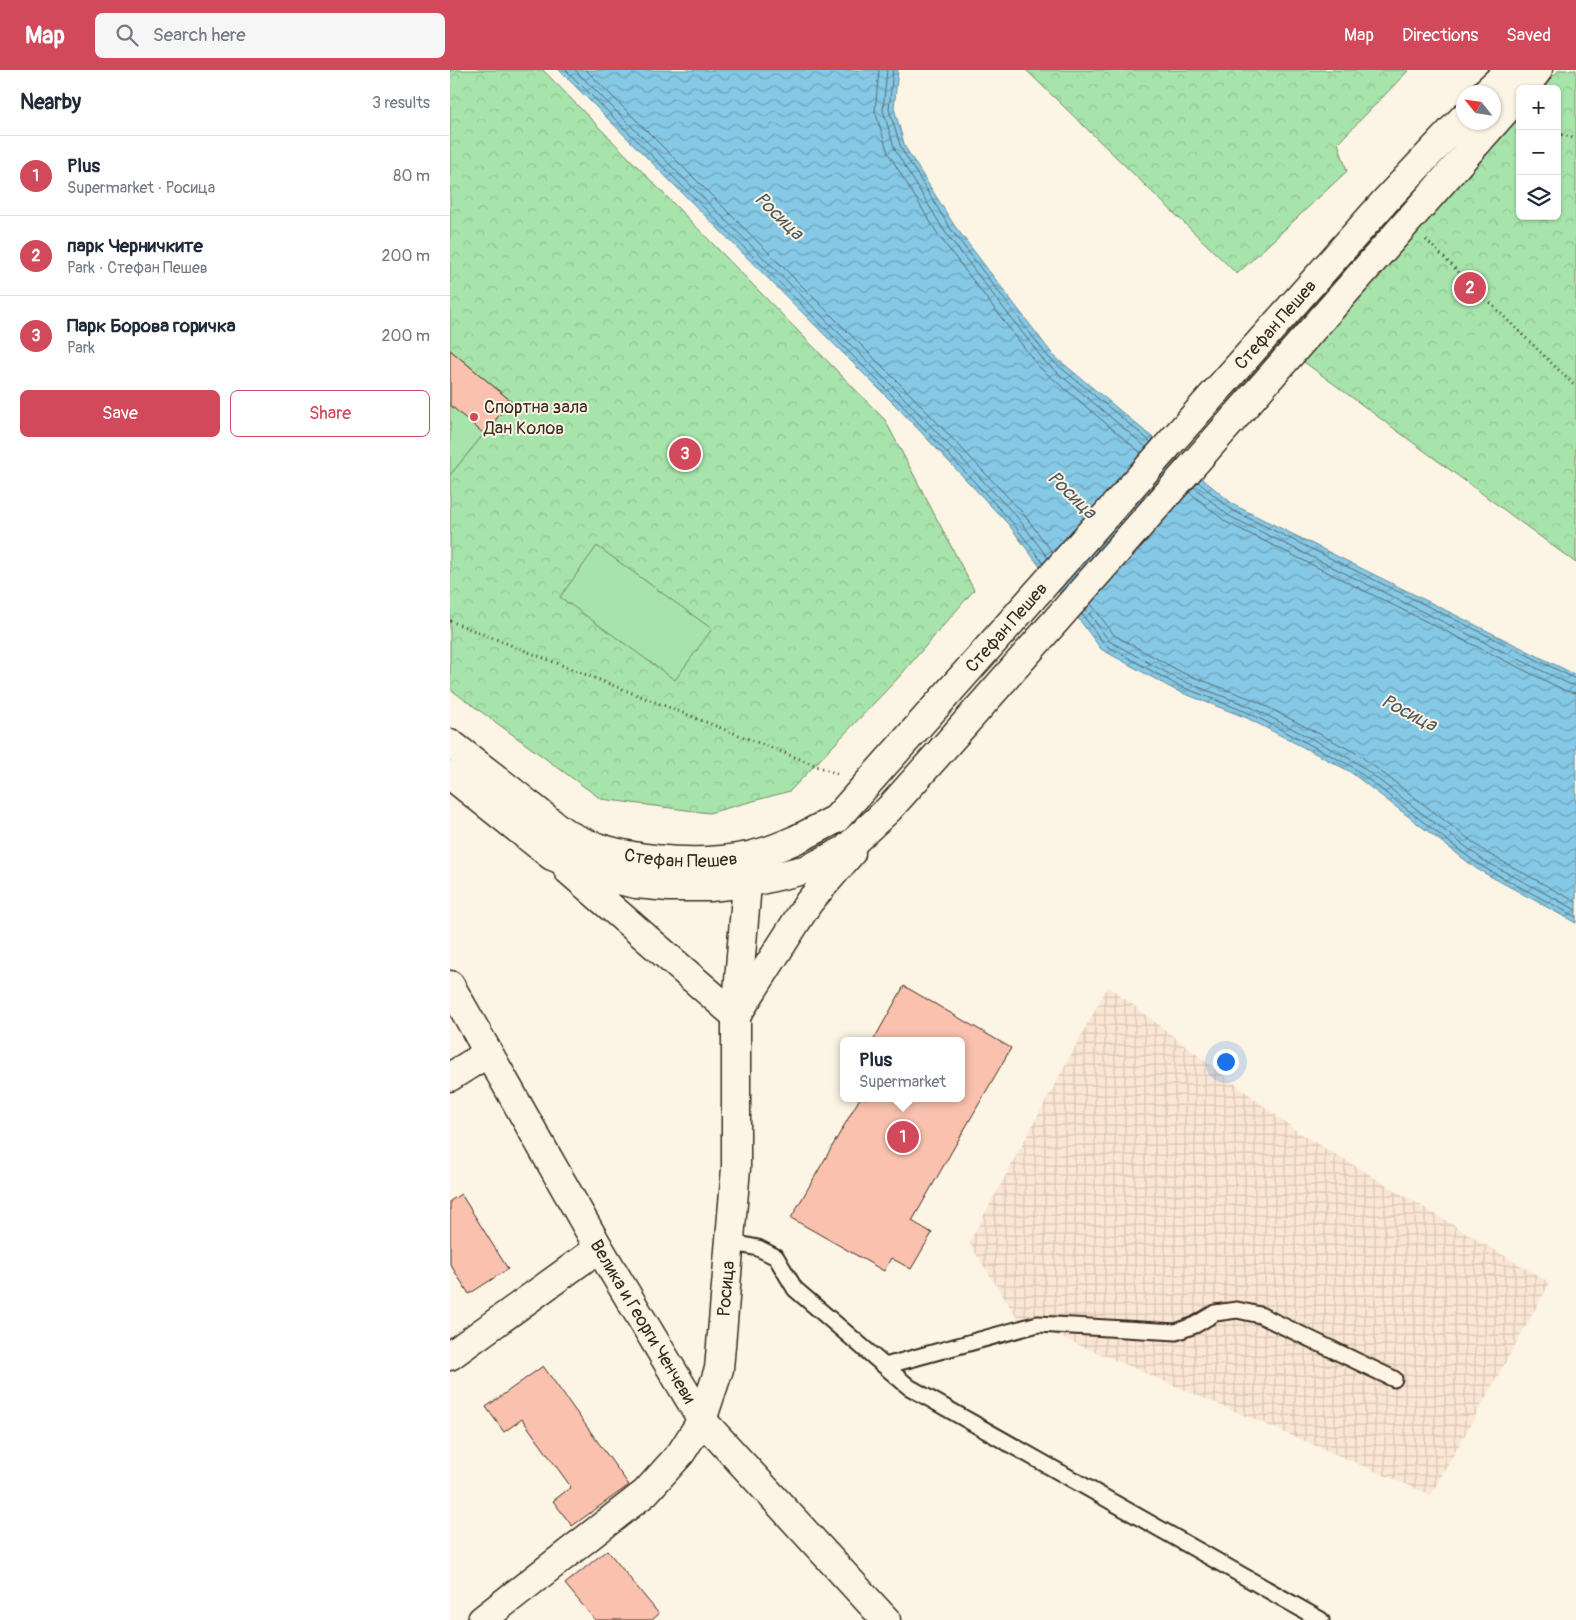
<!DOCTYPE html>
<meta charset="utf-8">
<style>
:root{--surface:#fff;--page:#f6f6f7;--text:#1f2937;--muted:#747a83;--line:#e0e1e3;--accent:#d1495b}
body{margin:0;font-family:Pangolin,sans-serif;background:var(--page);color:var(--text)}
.controls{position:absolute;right:15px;top:15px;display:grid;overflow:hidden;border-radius:8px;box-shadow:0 1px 4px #0004}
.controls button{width:45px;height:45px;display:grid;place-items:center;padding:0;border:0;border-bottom:1px solid var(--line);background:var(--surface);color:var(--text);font:25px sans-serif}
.compass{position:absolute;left:1006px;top:15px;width:45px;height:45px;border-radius:50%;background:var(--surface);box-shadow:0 1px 4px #0004;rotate:300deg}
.you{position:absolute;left:775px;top:991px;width:18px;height:18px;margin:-12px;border:4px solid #fff;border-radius:50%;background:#1a73e8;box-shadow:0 0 0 8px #1a73e833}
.badge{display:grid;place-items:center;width:32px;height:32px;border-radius:50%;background:var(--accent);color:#fff;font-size:16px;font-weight:700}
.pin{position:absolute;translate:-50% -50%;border:2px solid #fff;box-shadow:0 1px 5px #0006}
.popup{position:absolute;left:390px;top:967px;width:125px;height:65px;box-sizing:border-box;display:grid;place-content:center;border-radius:8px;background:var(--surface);filter:drop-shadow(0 1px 4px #0005);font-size:16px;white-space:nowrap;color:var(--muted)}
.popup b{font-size:19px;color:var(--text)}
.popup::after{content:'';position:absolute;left:50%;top:100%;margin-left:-10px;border:10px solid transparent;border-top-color:var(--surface)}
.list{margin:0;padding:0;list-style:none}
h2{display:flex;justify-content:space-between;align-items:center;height:65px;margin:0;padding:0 20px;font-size:21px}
h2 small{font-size:16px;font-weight:400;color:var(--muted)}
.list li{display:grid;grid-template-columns:32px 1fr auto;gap:15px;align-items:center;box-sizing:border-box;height:80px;padding:0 20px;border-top:1px solid var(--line)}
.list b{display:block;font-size:19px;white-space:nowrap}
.list p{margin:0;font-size:16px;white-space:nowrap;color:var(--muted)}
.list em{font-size:16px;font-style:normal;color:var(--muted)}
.actions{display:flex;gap:10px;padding:15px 20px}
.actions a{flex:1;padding:11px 0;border:1px solid var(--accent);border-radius:8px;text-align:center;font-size:18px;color:var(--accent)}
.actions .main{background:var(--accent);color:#fff}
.icon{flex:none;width:28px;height:28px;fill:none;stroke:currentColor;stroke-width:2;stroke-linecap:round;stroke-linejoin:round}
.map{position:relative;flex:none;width:1126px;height:1550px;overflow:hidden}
header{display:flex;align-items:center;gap:30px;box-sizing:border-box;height:70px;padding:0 25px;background:var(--accent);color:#fff}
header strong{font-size:24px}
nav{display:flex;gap:28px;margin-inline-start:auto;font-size:18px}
.search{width:350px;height:45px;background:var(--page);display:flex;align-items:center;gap:12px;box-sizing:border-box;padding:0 18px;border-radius:8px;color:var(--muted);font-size:19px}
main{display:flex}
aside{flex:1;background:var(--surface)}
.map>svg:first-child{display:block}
.industrial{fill:url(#industrial-grid)}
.park{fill:url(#park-crowns);stroke:#718764}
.pitch{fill:#a7e4ab;stroke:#718764}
.water{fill:url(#water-waves);stroke:#678996}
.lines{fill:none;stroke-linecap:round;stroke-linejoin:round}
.shore{stroke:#596a6e;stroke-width:1}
.building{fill:#fac2ae;stroke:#3b2a1e}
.lane-casing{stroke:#3b2a1e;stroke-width:19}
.street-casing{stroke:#3b2a1e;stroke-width:31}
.secondary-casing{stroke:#3b2a1e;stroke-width:31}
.path{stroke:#3b2a1e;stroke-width:3;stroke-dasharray:1 4;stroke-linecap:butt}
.lane{stroke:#fcf5e5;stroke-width:15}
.street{stroke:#fcf5e5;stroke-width:28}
.secondary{stroke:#fcf5e5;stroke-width:28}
.poi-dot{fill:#d1495b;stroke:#fcf5e5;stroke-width:2}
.labels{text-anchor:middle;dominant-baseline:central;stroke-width:4;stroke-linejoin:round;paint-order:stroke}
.street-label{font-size:18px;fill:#3b2a1e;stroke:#fcf5e5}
.poi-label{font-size:18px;fill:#3b2a1e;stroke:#fcf5e5;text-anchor:start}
.water-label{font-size:19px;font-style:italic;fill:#515a5a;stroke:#fcf5e5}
</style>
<header>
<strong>Map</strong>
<div class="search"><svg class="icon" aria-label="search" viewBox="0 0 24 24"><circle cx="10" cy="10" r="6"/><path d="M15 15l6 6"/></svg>Search here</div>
<nav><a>Map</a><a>Directions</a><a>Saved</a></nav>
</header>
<main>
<aside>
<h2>Nearby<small>3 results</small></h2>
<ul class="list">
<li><span class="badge">1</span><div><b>Plus</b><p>Supermarket · Росица</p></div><em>80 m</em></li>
<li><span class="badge">2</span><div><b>парк Черничките</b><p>Park · Стефан Пешев</p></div><em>200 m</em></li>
<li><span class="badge">3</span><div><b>Парк Борова горичка</b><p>Park</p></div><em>200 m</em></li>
</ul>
<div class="actions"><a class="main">Save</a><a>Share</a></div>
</aside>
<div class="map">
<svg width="1126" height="1550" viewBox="0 0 1126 1550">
<defs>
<pattern id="industrial-grid" width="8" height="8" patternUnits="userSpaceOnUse" patternTransform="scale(1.25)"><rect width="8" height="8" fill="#fbe6d4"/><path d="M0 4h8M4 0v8" fill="none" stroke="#d8c5b6"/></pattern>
<pattern id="park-crowns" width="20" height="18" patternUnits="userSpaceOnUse" patternTransform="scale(1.25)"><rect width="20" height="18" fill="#a7e4ab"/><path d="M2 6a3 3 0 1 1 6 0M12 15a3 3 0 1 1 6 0" fill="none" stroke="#91c493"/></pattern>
<pattern id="water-waves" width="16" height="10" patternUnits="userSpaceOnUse" patternTransform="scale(1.25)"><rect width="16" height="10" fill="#85c9e6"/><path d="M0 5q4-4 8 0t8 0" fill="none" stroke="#6ea3ba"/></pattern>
</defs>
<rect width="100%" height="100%" fill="#fcf5e5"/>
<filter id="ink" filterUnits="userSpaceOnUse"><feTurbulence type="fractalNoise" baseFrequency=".02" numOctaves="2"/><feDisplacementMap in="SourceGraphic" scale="10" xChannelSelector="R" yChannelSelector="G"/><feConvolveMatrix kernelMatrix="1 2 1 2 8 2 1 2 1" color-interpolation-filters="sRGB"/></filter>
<g filter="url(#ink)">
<!-- industrial -->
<path class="industrial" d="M658 916 845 1060 1100 1213 981 1425 568 1249 519 1173Z"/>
<!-- park -->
<g class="park">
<path d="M0 0H93L435 350 524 520 449 607 340 721 259 743 151 729 0 619V405L61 331 0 280Z"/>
<path d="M576 0H959L888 73 897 101 787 204Z"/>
<path d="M1109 0H1126V493L850 289 1070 44V146H1107V19H1092Z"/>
</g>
<!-- pitch -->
<g class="pitch">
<path d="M0 280 61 331 0 405Z"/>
<path d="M147 476 262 559 225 610 110 527Z"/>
</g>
<!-- water -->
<path class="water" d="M109 0H448L444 38 455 77 504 155 603 285 784 435 1126 605V853L1027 799 899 701 797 648 725 620 651 579 559 455 449 339Z"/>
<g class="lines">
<!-- shore -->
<g class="shore">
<path d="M116 0 452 335 562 452 593 493"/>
<path d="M125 0 457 331 567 447 598 488"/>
<path d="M136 0 462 326 572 442 603 483"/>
<path d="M429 0 425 41 438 83 489 166 589 297 691 383"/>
<path d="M437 0 433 40 445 80 495 162 595 292 696 377"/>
<path d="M443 0 439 39 451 78 500 158 599 288 701 372"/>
<path d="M748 412 782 440 1126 609"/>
<path d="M744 417 779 446 1119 614 1126 615"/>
<path d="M739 422 776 452 1116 621 1126 623"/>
<path d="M641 534 664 565 733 603 804 630 908 684 1037 783 1126 832"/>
<path d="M636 539 659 571 730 610 801 637 904 691 1033 790 1126 840"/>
<path d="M632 544 655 575 727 615 799 643 901 696 1029 795 1126 847"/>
</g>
</g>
<!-- building -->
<g class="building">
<path d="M0 280 61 331 34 364 0 335Z"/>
<path d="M454 916 561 978 462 1151 482 1163 461 1199 441 1188 434 1201 341 1148 410 1028H512V971H423Z"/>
<path d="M11 1124 58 1199 19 1224 0 1194V1131Z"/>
<path d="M93 1296 179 1415 122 1456 103 1431 121 1417 72 1349 54 1362 36 1337Z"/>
<path d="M157 1480 209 1544 202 1550H145L115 1514Z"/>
</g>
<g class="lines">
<defs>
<g id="lane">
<path d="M279 1172 308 1178 326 1187 345 1219 459 1317 871 1550"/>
<path d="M435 1296 588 1254 726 1262 745 1255 765 1243 787 1240 810 1245 944 1309"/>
</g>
<g id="street">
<path id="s1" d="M0 915 149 1178 252 1350 436 1550"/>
<path d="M0 1007 38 983"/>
<path d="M0 1286 149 1178"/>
<path id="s2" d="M32 1550 195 1423 231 1383 252 1350 269 1299 286 1098V946L299 790"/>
</g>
<g id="secondary">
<path d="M1074 19 1088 0"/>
<path d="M1036 22 1060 0"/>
<path id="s3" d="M0 673C26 693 52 713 78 734 91 743 103 756 117 764 165 791 245 797 299 786 330 779 358 764 386 749L936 130 1014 47"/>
<path d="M0 705 102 786 151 806 186 814 219 817H260L298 813 358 799 395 780 439 739 490 682 1070 24"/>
<path d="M118 800 286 946 359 832 401 783"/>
</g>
</defs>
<!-- lane casing -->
<use href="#lane" class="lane-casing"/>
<!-- street casing -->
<use href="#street" class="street-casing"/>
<!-- secondary casing -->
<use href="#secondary" class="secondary-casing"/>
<!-- path -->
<g class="path">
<path d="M1107 63 1126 69"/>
<path d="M976 170 1126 317"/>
<path d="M0 551 390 705"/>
</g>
<!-- lane -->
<use href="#lane" class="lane"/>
<!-- street -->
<use href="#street" class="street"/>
<!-- secondary -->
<use href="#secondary" class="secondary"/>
</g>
</g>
<!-- markers -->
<circle class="poi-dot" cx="24" cy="347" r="5"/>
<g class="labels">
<!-- street labels -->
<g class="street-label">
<text stroke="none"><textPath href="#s3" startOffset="1091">Стефан Пешев</textPath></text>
<text stroke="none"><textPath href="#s3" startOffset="686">Стефан Пешев</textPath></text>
<text stroke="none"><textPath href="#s3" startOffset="266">Стефан Пешев</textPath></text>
<text stroke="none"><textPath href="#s2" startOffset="434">Росица</textPath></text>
<text stroke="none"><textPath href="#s1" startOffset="388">Велика и Георги Ченчеви</textPath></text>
</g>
<!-- poi labels -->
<g class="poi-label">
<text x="34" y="337">Спортна зала<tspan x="34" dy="21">Дан Колов</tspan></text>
</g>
<!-- water labels -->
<g class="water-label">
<text transform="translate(329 146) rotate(44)">Росица</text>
<text transform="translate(622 425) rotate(44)">Росица</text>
<text transform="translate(959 643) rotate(27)">Росица</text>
</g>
</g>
</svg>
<div class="controls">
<button>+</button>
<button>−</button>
<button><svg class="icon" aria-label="layers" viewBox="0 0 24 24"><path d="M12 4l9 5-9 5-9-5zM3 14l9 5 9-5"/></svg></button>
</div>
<svg class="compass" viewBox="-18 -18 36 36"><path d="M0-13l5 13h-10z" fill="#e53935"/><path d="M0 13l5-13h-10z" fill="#747a83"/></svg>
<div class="you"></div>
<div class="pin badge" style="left:453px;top:1067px">1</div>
<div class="popup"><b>Plus</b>Supermarket</div>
<div class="pin badge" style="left:1020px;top:218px">2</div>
<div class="pin badge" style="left:235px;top:384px">3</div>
</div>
</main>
